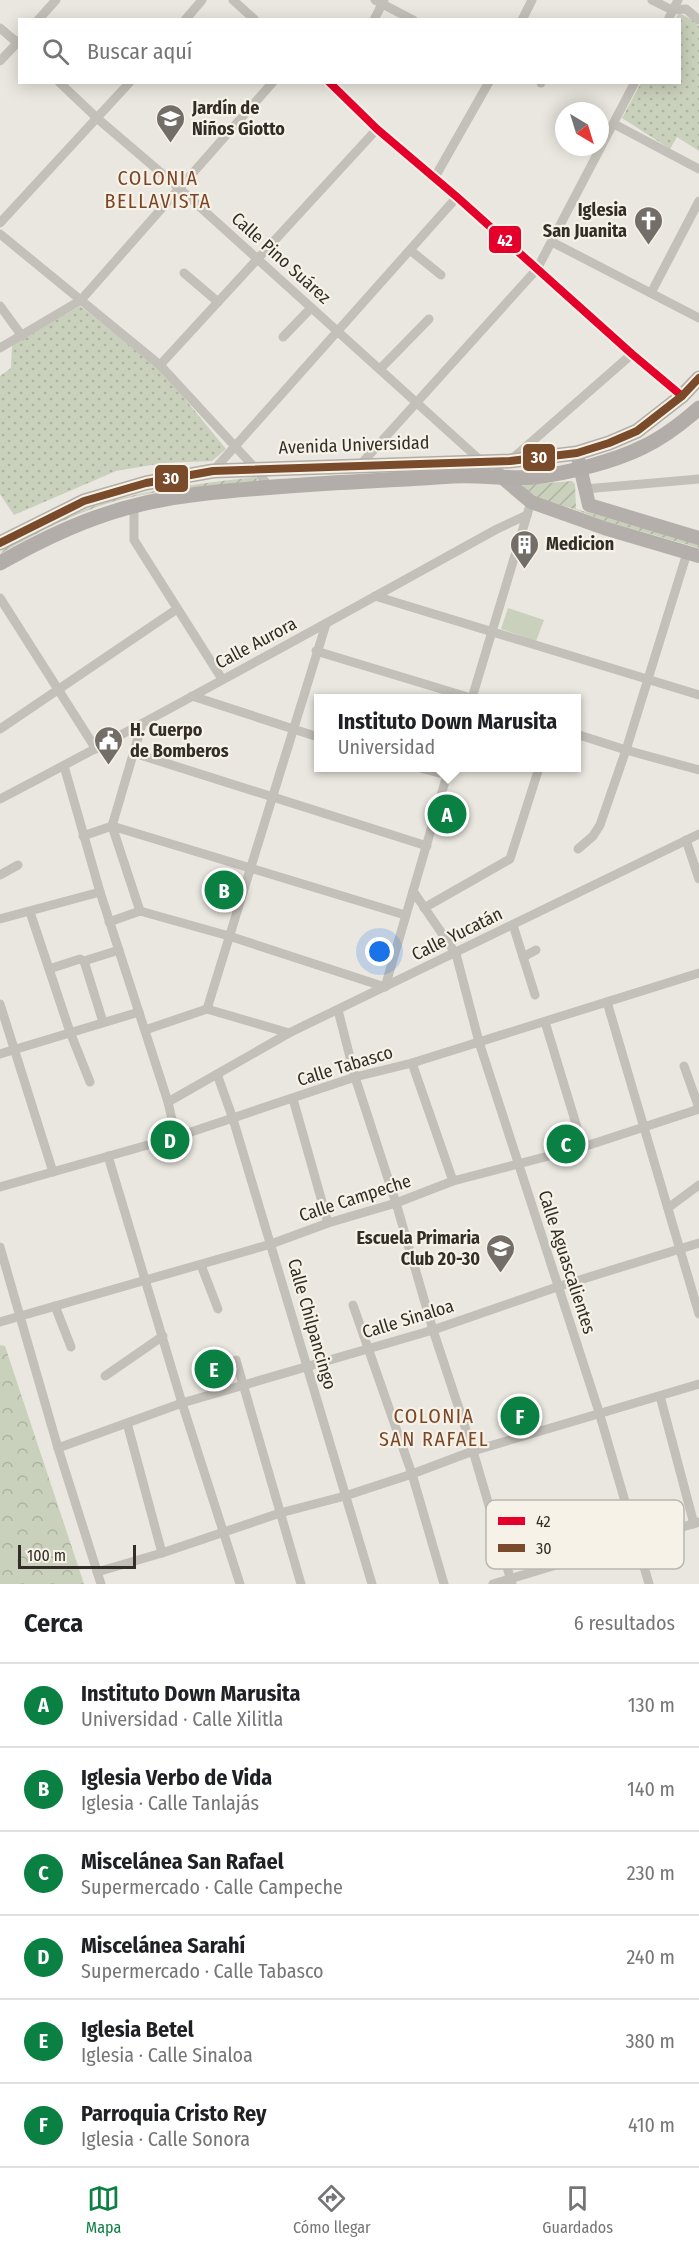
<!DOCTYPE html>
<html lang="es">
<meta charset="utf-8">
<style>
:root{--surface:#fff;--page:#f2f2f2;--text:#202124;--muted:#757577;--line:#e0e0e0;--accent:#0b8043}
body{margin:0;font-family:"Fira Sans Condensed",sans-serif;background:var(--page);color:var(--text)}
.compass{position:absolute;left:555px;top:102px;width:54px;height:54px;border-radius:50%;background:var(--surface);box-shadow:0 3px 15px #0003;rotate:142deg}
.scale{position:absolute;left:18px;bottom:15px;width:118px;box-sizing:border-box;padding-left:6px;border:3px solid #332d28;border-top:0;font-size:16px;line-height:21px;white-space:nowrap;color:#332d28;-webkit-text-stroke:4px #f7f2e7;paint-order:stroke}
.you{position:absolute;left:380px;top:952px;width:21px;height:21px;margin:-15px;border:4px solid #fff;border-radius:50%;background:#1a73e8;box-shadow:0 0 0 9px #1a73e833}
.badge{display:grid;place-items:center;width:39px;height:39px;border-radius:50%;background:var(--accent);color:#fff;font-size:20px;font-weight:700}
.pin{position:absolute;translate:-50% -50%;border:3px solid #fff;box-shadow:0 2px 6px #0006}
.popup{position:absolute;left:314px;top:694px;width:267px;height:78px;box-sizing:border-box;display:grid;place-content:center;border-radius:0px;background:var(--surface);filter:drop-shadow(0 2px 4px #0005);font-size:20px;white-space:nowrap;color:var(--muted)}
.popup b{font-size:22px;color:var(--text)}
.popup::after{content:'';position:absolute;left:50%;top:100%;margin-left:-12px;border:12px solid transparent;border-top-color:var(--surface)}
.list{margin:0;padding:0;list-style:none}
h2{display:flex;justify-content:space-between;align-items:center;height:78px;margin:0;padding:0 24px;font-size:26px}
h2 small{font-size:20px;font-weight:400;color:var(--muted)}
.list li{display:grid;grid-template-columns:39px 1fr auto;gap:18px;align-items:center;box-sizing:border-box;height:84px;padding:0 24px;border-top:2px solid var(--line)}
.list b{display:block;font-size:22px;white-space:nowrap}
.list p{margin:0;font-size:20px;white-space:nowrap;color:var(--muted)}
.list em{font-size:20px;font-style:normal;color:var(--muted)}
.icon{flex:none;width:33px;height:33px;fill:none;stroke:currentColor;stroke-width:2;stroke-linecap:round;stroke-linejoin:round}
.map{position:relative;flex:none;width:699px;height:1584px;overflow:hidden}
.search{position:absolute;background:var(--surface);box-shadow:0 3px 15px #0003;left:18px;right:18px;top:18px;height:66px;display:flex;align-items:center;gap:15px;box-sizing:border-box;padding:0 21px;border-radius:0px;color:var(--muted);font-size:22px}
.sheet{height:582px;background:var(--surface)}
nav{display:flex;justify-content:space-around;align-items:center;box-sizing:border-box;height:84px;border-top:2px solid var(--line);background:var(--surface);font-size:16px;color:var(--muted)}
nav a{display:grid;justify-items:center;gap:3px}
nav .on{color:var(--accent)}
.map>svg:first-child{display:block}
.grass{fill:url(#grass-dots)}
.forest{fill:url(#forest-crowns)}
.garden{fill:url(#garden-furrows)}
.pitch{fill:#c9d0bb}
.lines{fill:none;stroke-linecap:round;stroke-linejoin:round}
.street{stroke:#c3bfb9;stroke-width:9}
.secondary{stroke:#b4afaa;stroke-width:14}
.primary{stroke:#b2ada8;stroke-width:15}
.bus-1-casing{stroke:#f7f2e7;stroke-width:12}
.bus-2-casing{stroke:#f7f2e7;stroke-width:12}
.bus-1{stroke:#e4002b;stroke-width:8}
.bus-2{stroke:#7a4b2a;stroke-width:8}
.labels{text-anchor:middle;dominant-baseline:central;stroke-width:4.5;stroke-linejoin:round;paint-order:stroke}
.poi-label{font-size:18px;font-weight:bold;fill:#332d28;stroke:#f7f2e7;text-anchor:start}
.street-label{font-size:18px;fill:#332d28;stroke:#f7f2e7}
.neighbourhood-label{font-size:20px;letter-spacing:1.5px;fill:#7b4528;stroke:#f7f2e7}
.key{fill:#f7f2e7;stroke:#bcb7ae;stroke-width:1.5}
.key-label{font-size:16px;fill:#332d28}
.line-badge{stroke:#f7f2e7;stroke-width:2}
.badge-label{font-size:16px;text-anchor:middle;font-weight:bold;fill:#fff}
</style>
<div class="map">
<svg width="699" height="1584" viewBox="0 0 699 1584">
<defs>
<pattern id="grass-dots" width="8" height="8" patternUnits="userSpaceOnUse" patternTransform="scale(1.5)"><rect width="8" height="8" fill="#c9d0bb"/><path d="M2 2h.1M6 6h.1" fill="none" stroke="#adb3a1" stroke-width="1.8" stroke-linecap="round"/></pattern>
<pattern id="forest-crowns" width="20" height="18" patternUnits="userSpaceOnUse" patternTransform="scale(1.5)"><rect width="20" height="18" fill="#c9d0bb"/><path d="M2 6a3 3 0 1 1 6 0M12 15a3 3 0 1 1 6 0" fill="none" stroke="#adb3a1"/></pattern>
<pattern id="garden-furrows" width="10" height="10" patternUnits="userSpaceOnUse" patternTransform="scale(1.5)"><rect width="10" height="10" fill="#c9d0bb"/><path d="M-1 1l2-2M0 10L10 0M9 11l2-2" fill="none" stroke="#adb3a1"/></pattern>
</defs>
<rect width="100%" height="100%" fill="#eae7e0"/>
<!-- grass -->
<g class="grass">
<path d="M679 13 691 19 699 26V151L677 137 670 149 622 118 641 83 680 82V20L675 19Z"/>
<path d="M80 306 162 371 226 449 212 461 163 463 116 471 14 515 0 494V376L11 368 12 345Z"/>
</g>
<!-- forest -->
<path class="forest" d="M0 1345 5 1346 84 1584H0Z"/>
<!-- garden -->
<g class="garden">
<path d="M255 477 257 479V483C212 486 167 488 123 499 80 510 38 532 0 554 6 546 21 540 30 535 101 493 175 487 255 477Z"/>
<path d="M572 481 575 484 576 509 699 544V548L602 520 574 509 527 496 522 488 524 485Z"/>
</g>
<!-- pitch -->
<path class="pitch" d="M508 608 544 620 536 641 501 629Z"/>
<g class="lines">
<!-- street -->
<g class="street">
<path d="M233 0 255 20"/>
<path d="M375 0 413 20"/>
<path d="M652 0 672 10 686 9 699 20"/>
<path d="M38 20 56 0"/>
<path d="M185 20 202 0"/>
<path d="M374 20 384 0"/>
<path d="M522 20 532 0"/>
<path d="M668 20 678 0"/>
<path d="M0 28 20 45"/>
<path d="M0 61 20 40"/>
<path d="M59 82 98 119 180 189 480 460"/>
<path d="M329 82 377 129 457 197 632 354 682 396"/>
<path d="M541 82V83"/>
<path d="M614 124 699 169"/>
<path d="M435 177 489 82"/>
<path d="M0 223 130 82"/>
<path d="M0 234 160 365 255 468 269 487"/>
<path d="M552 242 699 318"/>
<path d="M410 250 441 275"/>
<path d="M184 273 218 302"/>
<path d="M651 293 699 201"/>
<path d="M0 306 22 336"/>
<path d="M283 337 311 308"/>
<path d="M0 348 81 300 273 82"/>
<path d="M160 365 377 129"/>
<path d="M380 369 429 319"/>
<path d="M512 459 632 354"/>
<path d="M361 464 537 269 635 82"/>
<path d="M213 471 457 197"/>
<path d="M585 489 699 479"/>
<path d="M134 506V540L222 679"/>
<path d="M375 596 699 695"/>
<path d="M0 598 96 749"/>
<path d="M316 651 471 698"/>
<path d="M192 696 318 737"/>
<path d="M472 698 531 502"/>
<path d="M0 729 177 609"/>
<path d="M576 734 626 750 699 770"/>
<path d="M134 753 427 846"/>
<path d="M64 766 100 892 168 1102 176 1137"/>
<path d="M420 768 447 775"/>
<path d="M0 799C167 712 332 620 497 529L527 515"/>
<path d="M83 836 112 826 405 915"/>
<path d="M686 840 699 879"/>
<path d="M578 849 593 836 600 825 626 750 687 553"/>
<path d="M0 875 18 865"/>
<path d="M413 891 456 954 479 1042 599 1412 649 1584"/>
<path d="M424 908 510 859 539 768"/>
<path d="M140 911 229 936 385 987 449 768"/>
<path d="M140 911 112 826 142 724"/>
<path d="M30 912 70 1032 90 1082"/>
<path d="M0 919 100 892"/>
<path d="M109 922 140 911"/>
<path d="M513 925 535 995"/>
<path d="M523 957 536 950"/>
<path d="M84 961 103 1022"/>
<path d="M49 969 80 959 84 961 119 950"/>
<path d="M607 1002 699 1314"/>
<path d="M0 1004 53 1172"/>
<path d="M207 1009 326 624"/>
<path d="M338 1010 355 1077 396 1203 433 1330 473 1451 512 1584"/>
<path d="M545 1022 583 1147"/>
<path d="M145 1030 207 1009 289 1033"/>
<path d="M0 1054 139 1012"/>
<path d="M412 1063 453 1181"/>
<path d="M684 1066 699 1108"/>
<path d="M217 1074 233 1119 372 1584"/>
<path d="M293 1099 328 1223"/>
<path d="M168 1102 289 1033 699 834"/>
<path d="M108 1156 182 1403 240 1584"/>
<path d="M0 1187 176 1137 355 1077 412 1063 699 973"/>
<path d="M668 1208 699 1185"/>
<path d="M0 1247 58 1448 101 1584"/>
<path d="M201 1265 218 1309"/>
<path d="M353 1305 412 1474 444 1584"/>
<path d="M55 1306 71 1347"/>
<path d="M0 1322 271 1244 328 1223 396 1203 453 1181 583 1147 699 1109"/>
<path d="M236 1360 301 1584"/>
<path d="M105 1376 163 1336"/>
<path d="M660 1396 694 1524"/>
<path d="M127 1423 162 1553"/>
<path d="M58 1448 182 1403 433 1330 557 1287 699 1243"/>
<path d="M97 1572 162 1553 280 1513 345 1496 412 1474 473 1451 699 1384"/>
<path d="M493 1584 699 1522"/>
</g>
<!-- secondary -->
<g class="secondary">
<path d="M578 458 589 505 699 538"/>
<path d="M498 474 531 502 604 528 699 556"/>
</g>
<!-- primary -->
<g class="primary">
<path d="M0 543 84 501 146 483 213 471 510 461 577 453 609 443 637 431 682 396 699 378"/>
<path d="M0 563C65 526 124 502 199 494 283 484 368 482 453 476 480 474 508 480 534 477 566 474 615 461 643 447 664 437 682 423 699 408"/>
</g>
<defs>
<path id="bus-1" d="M329 82 377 129 457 197 632 354 682 396"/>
<path id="bus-2" d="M0 543 84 501 146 483 213 471 510 461 577 453 609 443 637 431 682 396 699 378"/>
</defs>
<!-- bus-1 casing -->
<use href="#bus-1" class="bus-1-casing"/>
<!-- bus-2 casing -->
<use href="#bus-2" class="bus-2-casing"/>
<!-- bus-1 -->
<use href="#bus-1" class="bus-1"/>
<!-- bus-2 -->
<use href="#bus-2" class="bus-2"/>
</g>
<!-- icons -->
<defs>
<symbol id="school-pin" viewBox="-11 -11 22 30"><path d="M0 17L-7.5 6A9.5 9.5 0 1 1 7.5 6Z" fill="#736e68" stroke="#f7f2e7"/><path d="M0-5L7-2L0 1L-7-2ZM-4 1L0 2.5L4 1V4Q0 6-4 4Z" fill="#fff"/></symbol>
<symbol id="church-pin" viewBox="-11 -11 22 30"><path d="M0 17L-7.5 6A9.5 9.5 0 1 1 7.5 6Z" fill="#736e68" stroke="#f7f2e7"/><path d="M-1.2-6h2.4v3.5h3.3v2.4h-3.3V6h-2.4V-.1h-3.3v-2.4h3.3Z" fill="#fff"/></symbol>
<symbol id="building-pin" viewBox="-11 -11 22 30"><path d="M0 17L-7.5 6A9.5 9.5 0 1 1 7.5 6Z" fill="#736e68" stroke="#f7f2e7"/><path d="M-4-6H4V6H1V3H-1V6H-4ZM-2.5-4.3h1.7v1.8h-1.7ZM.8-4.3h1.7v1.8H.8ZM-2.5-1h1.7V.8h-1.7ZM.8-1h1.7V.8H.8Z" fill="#fff"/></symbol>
<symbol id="civic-pin" viewBox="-11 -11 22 30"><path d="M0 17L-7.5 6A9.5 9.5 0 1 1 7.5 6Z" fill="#736e68" stroke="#f7f2e7"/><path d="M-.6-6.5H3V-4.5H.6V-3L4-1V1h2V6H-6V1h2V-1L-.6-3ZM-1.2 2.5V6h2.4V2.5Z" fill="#fff"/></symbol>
</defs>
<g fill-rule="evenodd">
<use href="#school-pin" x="154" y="102" width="33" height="45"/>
<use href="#church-pin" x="632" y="204" width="33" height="45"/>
<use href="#building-pin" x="508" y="528" width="33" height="45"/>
<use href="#civic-pin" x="92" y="724" width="33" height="45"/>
<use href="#school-pin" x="484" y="1232" width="33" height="45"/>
</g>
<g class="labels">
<!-- poi labels -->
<g class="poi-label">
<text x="192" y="108">Jardín de<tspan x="192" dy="21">Niños Giotto</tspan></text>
<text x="627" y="210" text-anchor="end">Iglesia<tspan x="627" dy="21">San Juanita</tspan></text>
<text x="546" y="544">Medicion</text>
<text x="130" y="730">H. Cuerpo<tspan x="130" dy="21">de Bomberos</tspan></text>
<text x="480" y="1238" text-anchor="end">Escuela Primaria<tspan x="480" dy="21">Club 20-30</tspan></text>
</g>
<!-- street labels -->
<g class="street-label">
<text transform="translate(281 258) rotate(42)">Calle Pino Suárez</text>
<text transform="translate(354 445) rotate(-2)">Avenida Universidad</text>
<text transform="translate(256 643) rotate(-28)">Calle Aurora</text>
<text transform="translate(457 934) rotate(-26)">Calle Yucatán</text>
<text transform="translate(345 1066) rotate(-17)">Calle Tabasco</text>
<text transform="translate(355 1198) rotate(-18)">Calle Campeche</text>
<text transform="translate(567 1262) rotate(72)">Calle Aguascalientes</text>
<text transform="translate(408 1319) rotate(-17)">Calle Sinaloa</text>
<text transform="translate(312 1324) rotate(74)">Calle Chilpancingo</text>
</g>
<!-- neighbourhood labels -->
<g class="neighbourhood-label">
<text x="158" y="178">COLONIA<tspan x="158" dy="23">BELLAVISTA</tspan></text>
<text x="434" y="1416">COLONIA<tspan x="434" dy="23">SAN RAFAEL</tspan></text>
</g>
</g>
<!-- legend -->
<rect x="486" y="1500" width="198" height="69" rx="9" class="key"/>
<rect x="498" y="1517" width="27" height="8" fill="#e4002b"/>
<rect x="498" y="1544" width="27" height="8" fill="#7a4b2a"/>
<g class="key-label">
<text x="536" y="1527">42</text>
<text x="536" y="1554">30</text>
</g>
<g class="line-badge">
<rect x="488" y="225" width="34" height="29" rx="6" fill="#e4002b"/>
<rect x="522" y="443" width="34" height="29" rx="6" fill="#7a4b2a"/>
<rect x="154" y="464" width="35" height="29" rx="6" fill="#7a4b2a"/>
</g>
<g class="badge-label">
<text x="505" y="246">42</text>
<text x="539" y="463">30</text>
<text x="171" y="484">30</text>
</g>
</svg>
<svg class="compass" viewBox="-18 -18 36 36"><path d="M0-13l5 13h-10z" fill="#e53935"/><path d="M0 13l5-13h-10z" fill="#757577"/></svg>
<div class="scale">100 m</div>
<div class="you"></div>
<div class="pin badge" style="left:447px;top:814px">A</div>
<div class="popup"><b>Instituto Down Marusita</b>Universidad</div>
<div class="pin badge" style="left:224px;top:890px">B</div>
<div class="pin badge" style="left:566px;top:1144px">C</div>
<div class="pin badge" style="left:170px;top:1140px">D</div>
<div class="pin badge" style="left:214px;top:1369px">E</div>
<div class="pin badge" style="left:520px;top:1416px">F</div>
<div class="search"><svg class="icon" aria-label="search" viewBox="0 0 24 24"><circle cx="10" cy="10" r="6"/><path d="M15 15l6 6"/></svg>Buscar aquí</div>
</div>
<section class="sheet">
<h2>Cerca<small>6 resultados</small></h2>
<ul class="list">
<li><span class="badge">A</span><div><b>Instituto Down Marusita</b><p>Universidad · Calle Xilitla</p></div><em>130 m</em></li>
<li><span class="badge">B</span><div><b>Iglesia Verbo de Vida</b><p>Iglesia · Calle Tanlajás</p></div><em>140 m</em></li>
<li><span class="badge">C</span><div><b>Miscelánea San Rafael</b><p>Supermercado · Calle Campeche</p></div><em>230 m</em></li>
<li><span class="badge">D</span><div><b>Miscelánea Sarahí</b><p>Supermercado · Calle Tabasco</p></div><em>240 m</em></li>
<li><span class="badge">E</span><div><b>Iglesia Betel</b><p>Iglesia · Calle Sinaloa</p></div><em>380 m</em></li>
<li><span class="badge">F</span><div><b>Parroquia Cristo Rey</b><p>Iglesia · Calle Sonora</p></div><em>410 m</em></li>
</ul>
</section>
<nav>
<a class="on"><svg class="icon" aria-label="map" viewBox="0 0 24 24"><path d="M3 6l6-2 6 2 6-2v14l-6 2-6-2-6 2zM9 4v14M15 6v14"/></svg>Mapa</a>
<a><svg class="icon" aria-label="directions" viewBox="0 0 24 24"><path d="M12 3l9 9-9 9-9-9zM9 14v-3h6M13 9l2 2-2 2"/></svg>Cómo llegar</a>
<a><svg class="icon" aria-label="saved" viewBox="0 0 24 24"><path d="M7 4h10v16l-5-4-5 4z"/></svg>Guardados</a>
</nav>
